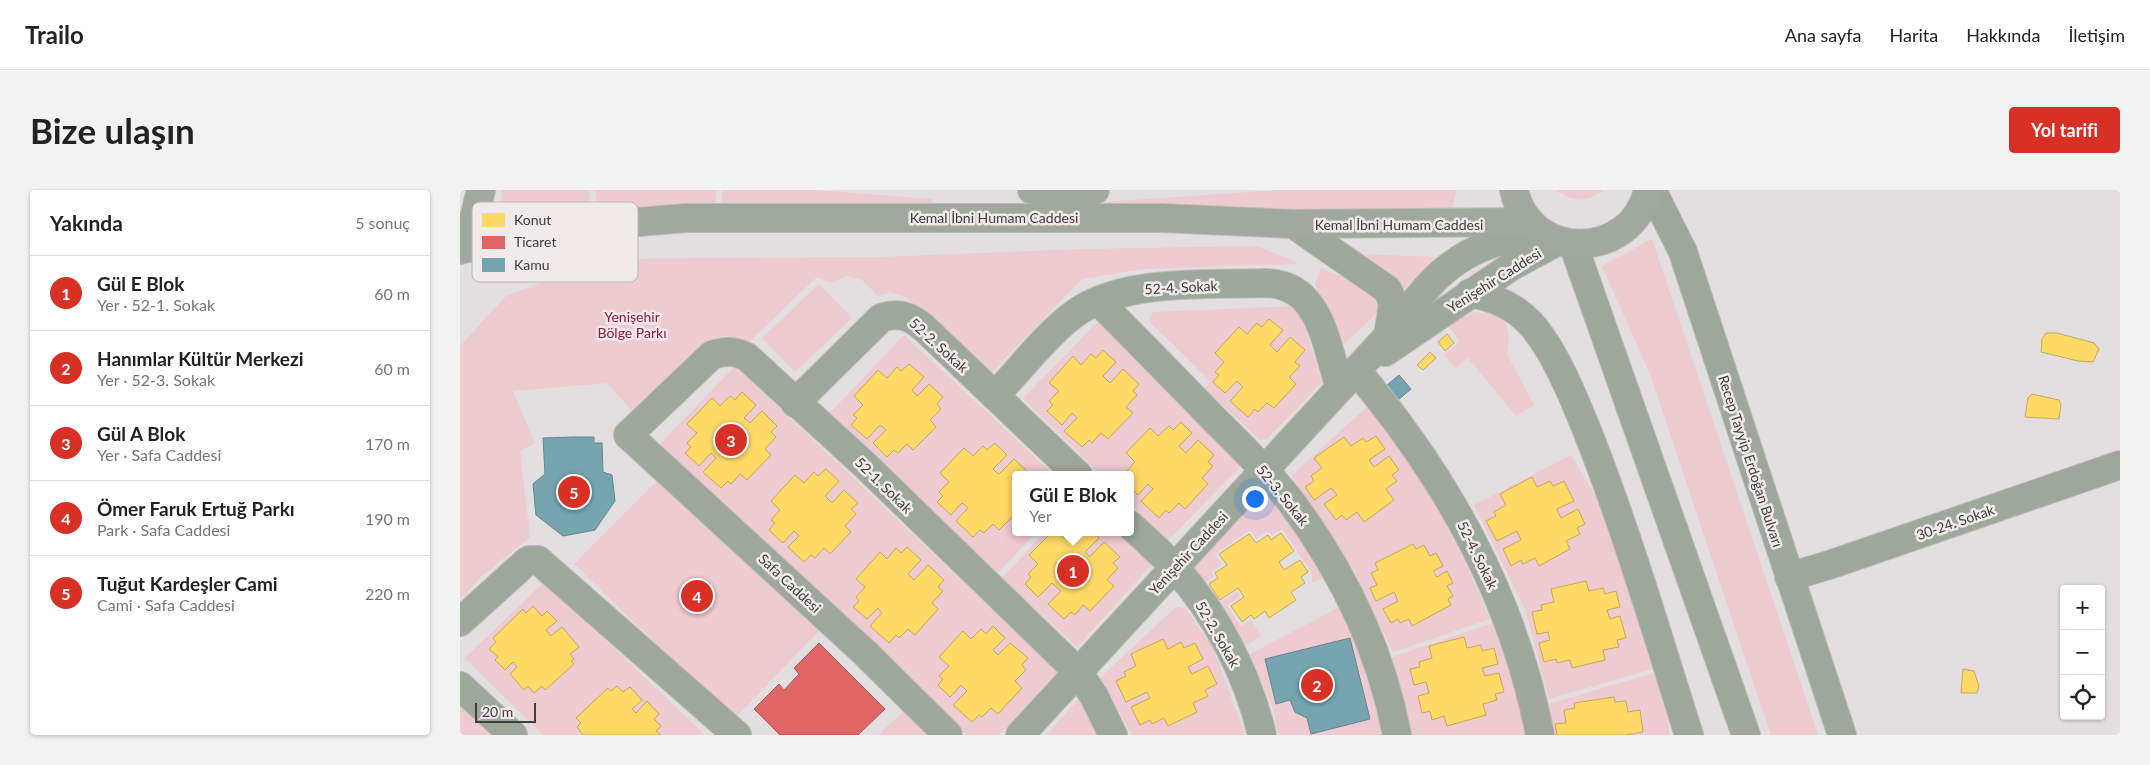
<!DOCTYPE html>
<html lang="tr">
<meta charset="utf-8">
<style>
:root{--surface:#fff;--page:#f2f2f2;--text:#222;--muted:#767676;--line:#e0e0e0;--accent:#d93025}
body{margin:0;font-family:Lato,sans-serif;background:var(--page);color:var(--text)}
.controls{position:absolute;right:15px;bottom:15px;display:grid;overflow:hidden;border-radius:5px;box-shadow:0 1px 4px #0004}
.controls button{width:45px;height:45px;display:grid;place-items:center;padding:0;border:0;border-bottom:1px solid var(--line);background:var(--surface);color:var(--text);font:25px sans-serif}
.scale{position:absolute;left:15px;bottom:12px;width:61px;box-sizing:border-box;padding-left:5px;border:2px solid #3f3c3c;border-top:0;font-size:14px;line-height:18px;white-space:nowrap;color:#3f3c3c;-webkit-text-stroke:4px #f1eaeb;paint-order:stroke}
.you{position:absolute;left:794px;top:308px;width:18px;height:18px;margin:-12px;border:4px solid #fff;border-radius:50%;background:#1a73e8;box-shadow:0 0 0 8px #1a73e833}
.badge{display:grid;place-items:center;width:32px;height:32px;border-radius:50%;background:var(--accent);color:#fff;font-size:16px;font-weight:700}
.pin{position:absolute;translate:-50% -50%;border:2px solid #fff;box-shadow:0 1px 5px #0006}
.popup{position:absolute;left:552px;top:281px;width:122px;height:65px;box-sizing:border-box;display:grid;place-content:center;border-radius:5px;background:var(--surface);filter:drop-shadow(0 1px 4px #0005);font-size:16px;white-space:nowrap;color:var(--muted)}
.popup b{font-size:19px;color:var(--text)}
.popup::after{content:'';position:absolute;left:50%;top:100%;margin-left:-10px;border:10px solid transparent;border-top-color:var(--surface)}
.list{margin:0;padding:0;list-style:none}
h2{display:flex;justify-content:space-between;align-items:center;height:65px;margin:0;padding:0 20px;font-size:21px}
h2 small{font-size:16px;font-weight:400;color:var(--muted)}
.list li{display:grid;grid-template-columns:32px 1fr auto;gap:15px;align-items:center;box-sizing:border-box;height:75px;padding:0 20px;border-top:1px solid var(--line)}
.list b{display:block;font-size:19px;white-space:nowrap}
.list p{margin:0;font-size:16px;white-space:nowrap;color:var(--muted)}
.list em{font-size:16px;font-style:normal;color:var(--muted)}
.icon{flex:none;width:28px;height:28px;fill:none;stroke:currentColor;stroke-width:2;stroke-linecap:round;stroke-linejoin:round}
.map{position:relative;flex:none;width:1660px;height:545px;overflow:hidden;border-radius:5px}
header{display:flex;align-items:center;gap:30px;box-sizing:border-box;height:70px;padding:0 25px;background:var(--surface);border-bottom:1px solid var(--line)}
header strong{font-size:24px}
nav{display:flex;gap:28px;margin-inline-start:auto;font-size:18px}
.intro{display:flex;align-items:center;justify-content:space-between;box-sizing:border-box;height:120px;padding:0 30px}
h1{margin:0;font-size:35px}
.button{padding:12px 22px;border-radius:5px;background:var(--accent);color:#fff;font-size:18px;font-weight:700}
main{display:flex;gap:30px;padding:0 30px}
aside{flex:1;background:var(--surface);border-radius:5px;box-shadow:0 1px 4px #0004}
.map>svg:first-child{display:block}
.green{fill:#eecad1}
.homes{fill:#ffd966;stroke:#c5aa59}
.shops{fill:#e06666;stroke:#b05959}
.public{fill:#76a5af;stroke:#66868c}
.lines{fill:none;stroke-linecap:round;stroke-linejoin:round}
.minor-casing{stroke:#bebbbc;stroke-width:30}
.major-casing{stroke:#bebbbc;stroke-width:30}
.minor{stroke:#9da79a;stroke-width:28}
.major{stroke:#a1a89e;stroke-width:28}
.labels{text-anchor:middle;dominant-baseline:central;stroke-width:5;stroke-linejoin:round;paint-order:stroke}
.street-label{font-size:14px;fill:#3f3c3c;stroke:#f1eaeb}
.park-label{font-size:14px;fill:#8d1941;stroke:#f1eaeb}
.key{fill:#f1eaeb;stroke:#bcb6b6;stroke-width:1}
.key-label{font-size:14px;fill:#3f3c3c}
</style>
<header>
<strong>Trailo</strong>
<nav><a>Ana sayfa</a><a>Harita</a><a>Hakkında</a><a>İletişim</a></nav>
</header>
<div class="intro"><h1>Bize ulaşın</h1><a class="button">Yol tarifi</a></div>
<main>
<aside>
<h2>Yakında<small>5 sonuç</small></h2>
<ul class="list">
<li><span class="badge">1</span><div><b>Gül E Blok</b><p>Yer · 52-1. Sokak</p></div><em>60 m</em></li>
<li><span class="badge">2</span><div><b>Hanımlar Kültür Merkezi</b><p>Yer · 52-3. Sokak</p></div><em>60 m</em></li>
<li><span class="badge">3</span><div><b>Gül A Blok</b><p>Yer · Safa Caddesi</p></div><em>170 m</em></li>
<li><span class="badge">4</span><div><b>Ömer Faruk Ertuğ Parkı</b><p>Park · Safa Caddesi</p></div><em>190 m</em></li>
<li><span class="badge">5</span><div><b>Tuğut Kardeşler Cami</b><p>Cami · Safa Caddesi</p></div><em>220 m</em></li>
</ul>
</aside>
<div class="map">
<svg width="1660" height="545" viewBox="0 0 1660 545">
<rect width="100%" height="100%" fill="#e3dedf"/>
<!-- green -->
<g class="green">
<path d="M42 0H129L130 20 46 24 41 15Z"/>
<path d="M136 0H257L255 13 137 19Z"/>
<path d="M263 0H354L472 9 471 16 261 13Z"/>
<path d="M819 0H997L989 29 599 15Z"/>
<path d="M1097 0H1143C1128 13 1112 12 1097 0Z"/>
<path d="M1192 49 1358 545H1311L1190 184 1142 76Z"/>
<path d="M796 56 834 71 837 74 683 79 622 89 529 185 446 107 430 102 418 106 402 90 386 86 370 93 357 87 288 153 264 145 243 157 172 221 147 193 53 201 75 253 60 261 70 347 22 386 0 410V156L46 106 146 69 423 67 623 59Z"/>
<path d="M898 64 975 67 943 100 925 80Z"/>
<path d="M861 78 916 100 921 120 875 162 855 94Z"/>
<path d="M359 94 392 128 335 182 302 148Z"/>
<path d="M838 116 862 192 807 249 800 250 745 199 750 191 689 131 693 122Z"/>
<path d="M1012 122 1031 124 1046 133 1049 149 1047 164 1074 215 1056 226 1008 168 995 178 984 164 1000 152 988 135Z"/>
<path d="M640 130 784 273 707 351 671 314 670 285H641L563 208Z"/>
<path d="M444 145 594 285H556V342H577L538 383 368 225Z"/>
<path d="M275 176 598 482 539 545H506L200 254Z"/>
<path d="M908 216 963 290 1007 375 1030 429 933 462 893 380 831 286Z"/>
<path d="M1111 265 1145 322 1192 479 1089 509 1065 419 1014 315Z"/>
<path d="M200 288 361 439 274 529 114 374Z"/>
<path d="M803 299 871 380 863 389 852 392V383L822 339 812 345 808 341 796 349 790 340 755 364 762 374 751 382 754 386 745 393 759 414 777 402 780 406 767 416 781 436 791 429 801 446 784 457 736 392 733 375Z"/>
<path d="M585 342H658L693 373 617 457 542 388Z"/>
<path d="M84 392 245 545H83L5 468Z"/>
<path d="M717 416 728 421 752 456 785 545H672L640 488Z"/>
<path d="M882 416 917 507 923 545H818L813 519 790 464Z"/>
<path d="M1036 432 1068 545H949L930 468Z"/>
<path d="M1198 482 1210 545H1090L1085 515Z"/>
<path d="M619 509 629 519 645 545H586Z"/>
<path d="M0 512 35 545H0Z"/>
<path d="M451 515 480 545H418Z"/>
</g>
<!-- homes -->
<g class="homes">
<path d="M809 129 823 140 810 155 817 162 830 147 845 160 835 172 840 176 829 187 836 194 814 218 807 213 798 222 795 219 788 227 770 211 783 197 777 191 765 203 753 192 759 185 755 182 764 172 755 163 779 137 787 144 797 133 802 137Z"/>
<path d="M1586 143H1597L1634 153 1639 159 1633 172 1618 171 1581 162 1582 149Z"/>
<path d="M987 144 994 153 985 161 978 152Z"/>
<path d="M643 160 656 172 643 186 650 193 663 179 679 194 673 201 677 205 666 217 673 223 648 249 641 243 632 253 629 250 622 257 604 241 617 228 612 223 602 235 587 221 593 215 589 211 599 201 589 193 613 166 621 175 631 164 636 168Z"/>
<path d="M970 162 976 168 963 180 957 175Z"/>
<path d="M449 174 464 187 452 200 457 206 469 194 483 207 477 214 481 219 470 230 476 237 453 260 447 254 438 263 434 260 427 267 413 253 426 240 420 235 407 249 391 235 397 228 393 225 403 215 394 206 418 180 427 188 437 177 441 181Z"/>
<path d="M282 202 296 215 284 228 290 233 302 221 317 236 311 242 316 247 305 259 311 265 287 290 280 284 271 294 268 291 261 298 243 282 256 268 251 263 239 276 225 263 231 257 227 253 237 243 227 234 252 208 260 216 270 206 275 210Z"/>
<path d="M1572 204 1599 210 1601 215 1599 229 1565 227 1568 208Z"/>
<path d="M721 232 732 243 719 256 726 263 738 250 754 265 748 272 753 276 742 288 748 294 725 319 719 313 709 323 706 320 699 328 681 311 693 299 688 294 678 305 670 298V285L666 282 675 272 666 263 690 238 698 246 709 236 713 240Z"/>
<path d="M916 246 925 259 909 270 914 277 929 266 939 280 932 285 937 291 926 299 934 310 904 332 897 322 886 330 882 325 876 330 864 314 877 305 871 298 854 310 845 297 854 291 851 286 862 278 854 268 884 247 891 256 903 248 906 252Z"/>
<path d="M535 253 547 265 533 279 536 282 539 284 554 269 571 285H556V323L539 340 533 334 524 343 520 340 513 347 496 331 508 318 505 315 502 313 491 325 477 312 483 306 479 302 489 292 480 283 504 258 513 266 523 256 527 260Z"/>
<path d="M366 279 379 291 365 306 372 313 384 300 398 313 391 319 396 324 385 336 391 342 370 364 364 358 355 368 351 365 344 372 328 357 339 346 334 341 323 353 309 340 315 333 311 330 320 320 311 311 335 285 344 293 354 282 358 286Z"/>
<path d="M1072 287 1077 297 1090 291 1093 296 1104 291 1114 311 1097 319 1099 324 1101 328 1118 319 1125 334 1117 338 1120 344 1106 351 1110 359 1079 376 1075 368 1063 374 1061 370 1051 376 1043 359 1061 350 1057 341 1037 351 1026 331 1036 326 1034 322 1046 315 1040 304Z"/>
<path d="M592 342H598L604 348 609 342H634L639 348 625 362 630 367 644 352 660 367 653 373 658 378 647 390 654 396 630 421 623 415 615 425 611 422 604 429 588 414 601 401 592 393 578 407 565 394 571 387 568 384 578 374 569 365Z"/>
<path d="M821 343 834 361 819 372 824 380 840 370 848 382 841 387 845 393 831 402 836 410 809 428 805 421 794 429 791 425 782 432 771 416 784 407 778 398 760 410 749 394 758 388 755 383 767 375 759 364 789 344 796 353 808 345 811 350Z"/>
<path d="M953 354 956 359 964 355 970 366 976 363 983 376 973 381 977 387 987 381 993 393 987 396 993 406 988 409 991 415 952 436 949 429 940 433 938 429 931 433 923 419 938 411 934 402 916 411 910 398 917 395 911 383 918 380 915 373Z"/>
<path d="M447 357 461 370 448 384 454 390 468 375 484 390 478 397 483 401 472 413 478 419 455 445 448 439 439 448 436 445 429 453 410 436 422 423 418 418 407 429 393 417 399 411 396 407 405 397 396 389 420 362 427 369 436 358 441 363Z"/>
<path d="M1126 391 1129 401 1143 398 1145 404 1156 401 1160 417 1147 420 1150 429 1160 426 1166 448 1157 450 1159 457 1143 460 1145 470 1112 478 1110 470 1097 473 1096 469 1084 472 1079 453 1090 450 1088 442 1077 444 1072 422 1082 420 1081 415 1094 412 1091 399Z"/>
<path d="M73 416 82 426 87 421 97 431 86 440 91 446 102 437 119 457 110 464 114 469 111 471 114 474 85 500 82 496 74 503 68 496 64 500 50 484 57 477 53 472 45 480 35 470 38 467 29 459 36 452 33 448 63 419 66 423Z"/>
<path d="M533 436 545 448 533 460 538 465 550 453 568 468 562 475 566 480 555 491 562 498 538 524 531 518 522 527 519 525 512 532 493 515 507 501 501 495 490 507 478 495 483 489 479 486 489 476 479 467 503 441 511 449 521 439 526 444Z"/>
<path d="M1004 447 1007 458 1021 455 1022 461 1034 458 1038 474 1022 478 1025 486 1039 483 1044 502 1035 504 1037 510 1023 514 1026 525 987 536 984 526 972 530 970 521 962 523 958 506 969 503 966 492 954 495 950 479 960 477 959 472 972 468 969 456Z"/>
<path d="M703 449 708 459 721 452 724 458 735 453 743 469 728 477 732 484 748 476 757 494 745 500 748 506 733 513 737 522 708 536 704 528 692 534 690 530 680 535 671 517 690 508 687 502 666 512 656 491 666 486 664 482 676 476 671 464Z"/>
<path d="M1503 479 1514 481 1519 496 1517 503H1501Z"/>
<path d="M157 496 163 502 170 497 182 510 172 519 176 523 187 511 199 524 194 529 201 536 196 541 201 545H123L117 537 121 533 116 528 148 498 151 501Z"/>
<path d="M1154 507 1155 512 1166 511 1168 522 1180 520 1183 542 1165 545H1097L1095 534 1106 533 1104 520 1115 518 1114 513Z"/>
</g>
<!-- shops -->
<path class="shops" d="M359 453 425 519 398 545H320L294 519 319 494 324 500 339 484 334 478Z"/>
<!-- public -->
<g class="public">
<path d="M939 185 951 199 938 210 926 196Z"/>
<path d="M113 247H134V253H142L143 282 152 285 155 311 135 340 103 346 76 325 73 294 85 284 83 248Z"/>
<path d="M890 448 910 529 851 544 847 528 835 522 830 510 816 514 805 469Z"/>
</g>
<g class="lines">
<defs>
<g id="minor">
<path d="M1192 0 1223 62 1382 545"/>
<path d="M833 34 928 100 933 114 928 146"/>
<path d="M1113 54 1286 545"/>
<path d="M1010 103C1033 107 1054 116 1070 133 1094 158 1115 211 1128 243 1167 342 1197 444 1229 545"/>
<path d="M638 111C677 150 716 190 755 230 781 256 809 283 832 313 883 382 921 460 937 545"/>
<path d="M925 162 1052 76 1098 51"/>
<path d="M896 180C987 288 1053 406 1080 545"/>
<path d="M535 206C559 180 582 150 609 128 656 88 746 95 805 93 861 93 866 156 880 198"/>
<path d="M335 213 421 128C439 122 450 126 464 138L618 285"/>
<path d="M670 335C685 349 701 363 715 378 756 423 788 485 802 545"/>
<path d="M1329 387 1372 374 1660 275"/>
<path d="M0 432 65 373 69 370H78L277 545"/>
<path d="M0 496 53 545"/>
<path d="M488 545 404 462 168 245 252 165C265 161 274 160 287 167L407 277 618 482 634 506 653 545"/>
<path d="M560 545 928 146C959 106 983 69 1034 53 1051 48 1070 48 1088 46"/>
</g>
<g id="major">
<path d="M572 0H635"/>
<path d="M1054 0C1069 72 1172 71 1188 0"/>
<path d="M0 53 13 32 21 0"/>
<path d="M0 60 81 40 226 28H702L833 34 1070 32"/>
</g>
</defs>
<!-- minor casing -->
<use href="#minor" class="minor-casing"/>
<!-- major casing -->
<use href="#major" class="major-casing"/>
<!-- minor -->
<use href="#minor" class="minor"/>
<!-- major -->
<use href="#major" class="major"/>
</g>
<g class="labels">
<!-- street labels -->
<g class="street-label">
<text x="534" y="27">Kemal İbni Humam Caddesi</text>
<text x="939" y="34">Kemal İbni Humam Caddesi</text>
<text transform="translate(1034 90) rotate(-32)">Yenişehir Caddesi</text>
<text transform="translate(721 97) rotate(-3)">52-4. Sokak</text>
<text transform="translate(479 155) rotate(42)">52-2. Sokak</text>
<text transform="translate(1291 271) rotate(72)">Recep Tayyip Erdoğan Bulvarı</text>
<text transform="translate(424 295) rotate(44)">52-1. Sokak</text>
<text transform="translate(823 305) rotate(51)">52-3. Sokak</text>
<text transform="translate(1495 332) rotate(-19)">30-24. Sokak</text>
<text transform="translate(728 363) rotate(-47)">Yenişehir Caddesi</text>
<text transform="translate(1018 365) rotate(64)">52-4. Sokak</text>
<text transform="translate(330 393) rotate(43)">Safa Caddesi</text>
<text transform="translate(758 444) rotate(60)">52-2. Sokak</text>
</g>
<!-- park labels -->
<g class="park-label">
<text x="172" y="126">Yenişehir<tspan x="172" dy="16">Bölge Parkı</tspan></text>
</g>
</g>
<!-- legend -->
<rect x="12" y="12" width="166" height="80" rx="8" class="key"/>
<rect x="22" y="23" width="23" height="14" fill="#ffd966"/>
<rect x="22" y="46" width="23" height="13" fill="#e06666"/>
<rect x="22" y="68" width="23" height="14" fill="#76a5af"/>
<g class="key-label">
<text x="54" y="35">Konut</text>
<text x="54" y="57">Ticaret</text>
<text x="54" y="80">Kamu</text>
</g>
</svg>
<div class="controls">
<button>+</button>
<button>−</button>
<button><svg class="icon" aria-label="locate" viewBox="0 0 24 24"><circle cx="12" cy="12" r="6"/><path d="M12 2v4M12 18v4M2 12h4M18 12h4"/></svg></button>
</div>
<div class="scale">20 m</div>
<div class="you"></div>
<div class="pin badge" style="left:613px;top:381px">1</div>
<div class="popup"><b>Gül E Blok</b>Yer</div>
<div class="pin badge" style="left:857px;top:495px">2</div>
<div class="pin badge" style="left:271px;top:250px">3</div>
<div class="pin badge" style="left:237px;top:406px">4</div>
<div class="pin badge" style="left:114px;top:302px">5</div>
</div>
</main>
